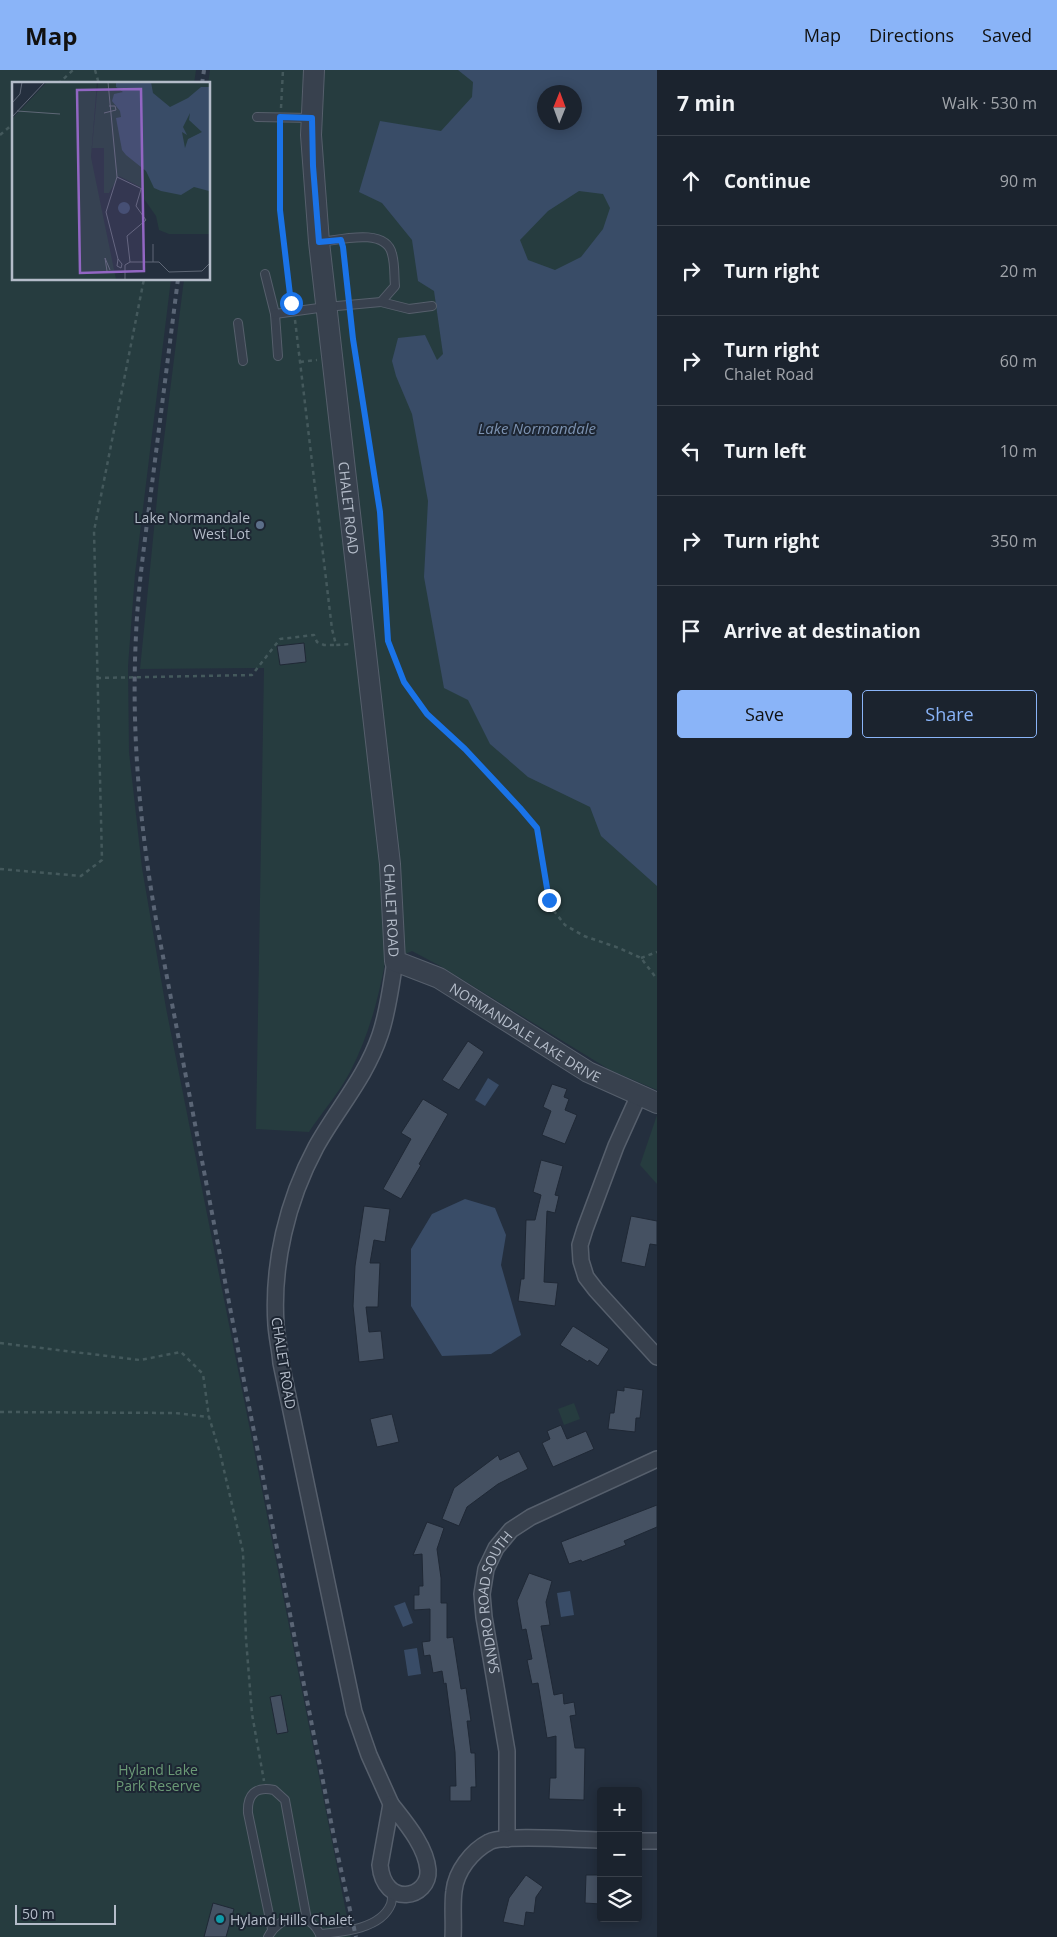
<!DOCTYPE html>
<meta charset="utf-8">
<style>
:root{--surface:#1b232e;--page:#242b36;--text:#f1f3f6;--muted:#a0a4aa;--line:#39404a;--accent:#8ab4f8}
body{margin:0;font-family:"Open Sans",sans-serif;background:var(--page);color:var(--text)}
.controls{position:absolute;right:15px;bottom:15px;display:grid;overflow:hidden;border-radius:5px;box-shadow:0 2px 12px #0003}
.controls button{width:45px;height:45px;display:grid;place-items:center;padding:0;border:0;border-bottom:1px solid var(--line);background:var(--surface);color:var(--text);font:25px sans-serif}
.compass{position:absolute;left:537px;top:15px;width:45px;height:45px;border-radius:50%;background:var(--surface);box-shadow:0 2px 12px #0003;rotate:1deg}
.scale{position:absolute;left:15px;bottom:12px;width:101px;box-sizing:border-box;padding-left:5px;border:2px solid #b4bcc9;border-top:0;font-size:14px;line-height:18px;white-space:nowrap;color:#b4bcc9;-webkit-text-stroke:4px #1d2633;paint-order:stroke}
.stop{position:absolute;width:15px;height:15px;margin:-11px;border:4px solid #1a73e8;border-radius:50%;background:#fff}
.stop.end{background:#1a73e8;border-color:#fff;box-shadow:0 1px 5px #0008}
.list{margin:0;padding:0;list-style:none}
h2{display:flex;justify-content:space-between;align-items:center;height:65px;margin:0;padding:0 20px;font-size:21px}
h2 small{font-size:16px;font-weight:400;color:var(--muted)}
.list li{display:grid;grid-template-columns:32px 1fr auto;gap:15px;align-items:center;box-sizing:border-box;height:90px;padding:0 20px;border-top:1px solid var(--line)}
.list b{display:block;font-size:19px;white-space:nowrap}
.list p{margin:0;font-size:16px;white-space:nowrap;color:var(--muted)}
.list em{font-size:16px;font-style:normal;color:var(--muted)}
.actions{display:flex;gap:10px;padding:15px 20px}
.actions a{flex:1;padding:11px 0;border:1px solid var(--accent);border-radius:5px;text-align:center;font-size:18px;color:var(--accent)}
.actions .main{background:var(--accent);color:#111}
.icon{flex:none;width:28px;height:28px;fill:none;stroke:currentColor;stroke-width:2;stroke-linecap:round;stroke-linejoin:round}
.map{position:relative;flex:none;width:657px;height:1867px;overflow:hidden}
header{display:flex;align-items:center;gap:30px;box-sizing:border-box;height:70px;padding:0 25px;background:var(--accent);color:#111}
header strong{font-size:24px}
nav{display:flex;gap:28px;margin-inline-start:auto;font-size:18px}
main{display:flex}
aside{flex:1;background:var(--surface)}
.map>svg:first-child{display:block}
.green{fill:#263c3f;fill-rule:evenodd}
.water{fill:#394c67;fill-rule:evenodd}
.building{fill:#455162;stroke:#1f2835}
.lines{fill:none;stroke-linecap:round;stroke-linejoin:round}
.service-casing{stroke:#565f6c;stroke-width:10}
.minor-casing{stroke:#565f6c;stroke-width:18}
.tertiary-casing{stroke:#565f6c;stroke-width:22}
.path{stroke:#44595c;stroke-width:2.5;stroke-dasharray:4 4;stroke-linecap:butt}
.service{stroke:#38414e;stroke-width:8}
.minor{stroke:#38414e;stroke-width:15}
.tertiary{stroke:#38414e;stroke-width:20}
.rail{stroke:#5a6575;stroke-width:4;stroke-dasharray:5 5;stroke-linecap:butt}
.route{stroke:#1a73e8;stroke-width:6}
.service-dot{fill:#5c6f8a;stroke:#1d2633;stroke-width:2}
.culture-dot{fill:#0f9aa8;stroke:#1d2633;stroke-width:2}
.labels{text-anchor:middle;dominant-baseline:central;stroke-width:4;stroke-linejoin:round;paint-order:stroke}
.street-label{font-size:14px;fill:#b4bcc9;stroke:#1d2633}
.poi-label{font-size:14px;fill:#b4bcc9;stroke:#1d2633;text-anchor:end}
.park-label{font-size:14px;fill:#6b9a76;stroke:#1d2633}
.water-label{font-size:15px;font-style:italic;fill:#7c92b1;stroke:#1d2633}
.inset-road{fill:none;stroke:#5e6776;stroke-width:1}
.view{fill:#9266c3;fill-opacity:0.15;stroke:#9266c3;stroke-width:2.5}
.inset-edge{fill:none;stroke:#b4bcc9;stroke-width:2.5}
</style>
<header>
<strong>Map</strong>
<nav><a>Map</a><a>Directions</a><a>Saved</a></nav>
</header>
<main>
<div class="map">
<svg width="657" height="1867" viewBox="0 0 657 1867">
<rect width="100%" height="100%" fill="#242f3e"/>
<!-- green -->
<g class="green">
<path d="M0 0H196L194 14H14V209H171L135 504 128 596 129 682 142 798 166 938 351 1867H0Z"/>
<path d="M210 0H657V1020L610 1000 442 897 412 881 385 893C378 931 368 967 350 1002 339 1023 322 1042 309 1062L256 1059 264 598 140 599 159 409 184 209H209L208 14ZM544 22H574V52H544Z"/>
<path d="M657 1045V1114L640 1095Z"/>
<path d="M574 1333 580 1349 564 1355 558 1339Z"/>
</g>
<!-- water -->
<g class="water">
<path d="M458 0H657V816L601 766 590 737 528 707 490 674 468 630 444 618 424 507 428 431 412 344 396 306 392 291 398 268 425 265 437 290 443 284 434 221 418 211 412 170 382 133 359 122 380 51 441 61 472 27 473 12ZM574 22V52H544V22ZM579 121 603 124 610 138 603 159 581 187 555 200 528 190 520 170 548 141Z"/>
<path d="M488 1008 499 1015 485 1036 475 1030Z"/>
<path d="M465 1129 495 1138 506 1165 501 1195 521 1265 491 1284 442 1286 411 1236V1179L432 1144Z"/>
<path d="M570 1521 574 1545 561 1547 557 1523Z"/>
<path d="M405 1532 413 1553 403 1557 394 1536Z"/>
<path d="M417 1578 421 1604 408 1606 404 1580Z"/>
</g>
<!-- building -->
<g class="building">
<path d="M304 573 306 592 280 595 277 576Z"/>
<path d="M468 971 484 982 459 1020 442 1010Z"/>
<path d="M552 1014 567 1019 564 1027 569 1029 565 1040 577 1045 565 1074 542 1065 551 1041 543 1037Z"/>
<path d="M423 1029 448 1044 419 1094 421 1095 401 1129 383 1119 411 1069 401 1063Z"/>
<path d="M541 1090 563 1096 555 1125 559 1126 555 1143 547 1141 544 1212 558 1213 555 1236 518 1231 521 1209H524L526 1150H535L541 1125 533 1122Z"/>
<path d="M364 1136 390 1139 385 1172 374 1170 370 1193H380L378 1237H366L369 1262 381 1261 384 1289 359 1292 353 1236 355 1196Z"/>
<path d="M631 1146 657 1151V1175L650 1174 645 1197 621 1192Z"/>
<path d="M573 1256 609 1279 598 1296 589 1290 588 1292 560 1275Z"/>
<path d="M624 1317 643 1320 640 1348H636L635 1362 608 1359 610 1343H614L617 1320 624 1321Z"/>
<path d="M392 1344 399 1372 377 1377 370 1349Z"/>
<path d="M561 1355 567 1369 586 1361 594 1379 553 1397 542 1373 550 1369 547 1361Z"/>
<path d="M519 1381 528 1399 498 1414 467 1437 459 1456 442 1449 454 1418 498 1385 500 1390Z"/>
<path d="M657 1435V1457L624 1471 626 1475 582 1492 581 1490 569 1494 561 1472Z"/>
<path d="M427 1452 444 1458 437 1479 441 1508V1533H447V1568L453 1567 461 1619 466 1618 471 1651H467L471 1683H475L476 1717H471V1731H450V1716H456L455 1682 446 1613 444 1614 442 1601 433 1603 430 1585 424 1586 422 1572 430 1571V1539L414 1540V1525H419V1516H423L422 1484 413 1485Z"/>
<path d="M529 1503 552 1511 546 1532 550 1555 541 1556 554 1625 563 1623 564 1634 574 1632 576 1645 570 1646 575 1678H585L584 1730 549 1729 550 1708H556V1666L547 1668 538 1613 532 1614 527 1590 532 1589 526 1559 522 1560 517 1531Z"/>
<path d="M281 1625 288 1662 277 1664 270 1627Z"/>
<path d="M526 1805 543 1817 536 1827 534 1843 526 1842 524 1856 503 1852 509 1828Z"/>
<path d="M586 1805H601V1834L585 1833Z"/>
<path d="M213 1833 234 1839 226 1867H204Z"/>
</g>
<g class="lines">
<defs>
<g id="service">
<path d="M257 47 311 48"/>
<path d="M265 204 275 244 278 286"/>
<path d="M381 232 409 239 432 236"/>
<path d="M275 244 326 237 381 232 395 216C394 206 395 194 392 184 386 157 339 170 321 172"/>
<path d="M238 253 243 291"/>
<path d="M272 1859 248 1743C247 1725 255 1716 274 1720L285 1730 307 1850"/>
<path d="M320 1864C343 1862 381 1859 391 1834 392 1831 392 1826 393 1822"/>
<path d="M268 1867C280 1844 310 1839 321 1867"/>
</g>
<g id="minor">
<path d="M639 1025 616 1076 585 1159 580 1175 581 1191 586 1207 596 1220 657 1287"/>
<path d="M391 1734 369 1685 354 1642 281 1293C280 1280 277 1268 276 1255 272 1194 287 1131 316 1077 337 1039 366 1007 380 965 388 942 391 916 395 891"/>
<path d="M391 1734C405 1752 426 1776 428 1800 430 1828 384 1839 380 1795Z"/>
<path id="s1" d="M507 1769V1681L484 1547 482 1524 486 1499 496 1478 511 1460 531 1447 657 1389"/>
<path d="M638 1771H657"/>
<path d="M453 1867C454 1852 452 1836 454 1821 456 1801 472 1781 489 1772 503 1764 580 1770 601 1770"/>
</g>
<g id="tertiary">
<path id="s2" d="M314 0 311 65 319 172 390 794 395 891 439 908 588 1002 657 1033"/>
</g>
</defs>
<!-- service casing -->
<use href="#service" class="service-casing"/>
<!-- minor casing -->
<use href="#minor" class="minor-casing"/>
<!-- tertiary casing -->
<use href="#tertiary" class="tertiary-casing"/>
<!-- path -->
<g class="path">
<path d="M95 0 99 14"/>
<path d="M58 14 73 0"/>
<path d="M281 38 283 0"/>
<path d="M280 56V140L291 233"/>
<path d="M0 65 14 53"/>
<path d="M343 179 348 226"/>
<path d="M350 244 380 442 388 571 404 612 427 644 465 679 520 738 537 758 549 829 554 841 565 855 584 866 619 878 641 888 657 909"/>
<path d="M295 250 332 559 336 575 350 574"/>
<path d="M300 292 317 290"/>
<path d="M97 608 252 605 280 569 314 565 317 572 324 575H336"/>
<path d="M0 799 81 806 102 790 94 461 144 209"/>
<path d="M641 888 657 882"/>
<path d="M0 1273 140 1290 181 1282 203 1304 209 1347"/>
<path d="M0 1342 175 1343 209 1347 220 1383 243 1482 246 1569 252 1644 264 1711"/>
</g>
<!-- service -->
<use href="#service" class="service"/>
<!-- minor -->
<use href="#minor" class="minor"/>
<!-- tertiary -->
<use href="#tertiary" class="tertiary"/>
<!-- rail -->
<g class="rail">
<path d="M202 14 204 0"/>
<path d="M178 209C169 280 160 351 151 422 145 470 138 517 136 565 131 662 140 759 157 855L245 1316 336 1777 356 1867"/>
</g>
</g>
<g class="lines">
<!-- route -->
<path class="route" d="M291 233 280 140V47L312 48 313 96 319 172 341 170 343 177 353 269 380 442 388 571 404 612 427 644 465 679 520 738 537 758 549 830"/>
</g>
<!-- markers -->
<circle class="service-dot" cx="260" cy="455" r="5"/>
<circle class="culture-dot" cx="220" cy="1849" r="5"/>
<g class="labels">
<!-- street labels -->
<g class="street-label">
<text stroke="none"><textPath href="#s2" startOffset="440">CHALET ROAD</textPath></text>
<text stroke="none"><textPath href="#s2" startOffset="845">CHALET ROAD</textPath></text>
<text stroke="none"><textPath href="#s2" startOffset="1045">NORMANDALE LAKE DRIVE</textPath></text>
<text transform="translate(284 1293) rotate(81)">CHALET ROAD</text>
<text stroke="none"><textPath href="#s1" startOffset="241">SANDRO ROAD SOUTH</textPath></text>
</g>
<!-- poi labels -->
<g class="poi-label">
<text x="250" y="447">Lake Normandale<tspan x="250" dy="16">West Lot</tspan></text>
<text x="230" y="1849" text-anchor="start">Hyland Hills Chalet</text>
</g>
<!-- park labels -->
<g class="park-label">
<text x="158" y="1699">Hyland Lake<tspan x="158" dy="16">Park Reserve</tspan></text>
</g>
<!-- water labels -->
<g class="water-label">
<text x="537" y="358">Lake Normandale</text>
</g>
</g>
<!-- overview -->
<g transform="translate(12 12)">
<rect width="198" height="198" fill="#242f3e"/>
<path d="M35 0H85L79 75 104 197H0V37ZM86 0H197V152H157L147 148 144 134 130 114 132 107 107 94 97 111H92V66H80Z" fill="#263c3f"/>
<path d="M104 0H139L141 11 158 25 176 16 189 5H197V109L182 105 169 113 149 109 142 106 134 89 114 73 110 68 104 36 109 35 108 29 100 19 102 12 111 10 104 5ZM178 31 177 38 190 50 176 57 173 66 170 50 175 53 171 45ZM106 126a6 6 0 1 1 12 0a6 6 0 1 1-12 0Z" fill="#394c67" fill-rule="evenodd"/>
<path class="inset-road" d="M96 0 105 95 94 130 106 177M0 21 8 12 10 0M5 29 48 32M92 31 104 28 103 24H97M0 35 33 0M105 95 130 107M141 162V180M106 177 110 182 109 186 105 184ZM118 180H147L157 190 190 189 198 181M118 180 115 154 134 138 124 124 129 107M95 189 93 176 98 188M113 197V183L118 180"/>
<path class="view" d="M129 7 132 189 68 191 65 8Z"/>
<rect width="198" height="198" class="inset-edge"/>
</g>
</svg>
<div class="controls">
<button>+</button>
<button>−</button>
<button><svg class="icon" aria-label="layers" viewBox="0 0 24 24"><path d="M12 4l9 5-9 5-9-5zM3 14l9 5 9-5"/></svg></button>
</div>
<svg class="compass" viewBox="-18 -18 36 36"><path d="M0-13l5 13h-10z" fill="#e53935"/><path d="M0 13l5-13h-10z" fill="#a0a4aa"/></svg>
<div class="scale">50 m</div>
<div class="stop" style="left:291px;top:233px"></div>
<div class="stop end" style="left:549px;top:830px"></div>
</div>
<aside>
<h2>7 min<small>Walk · 530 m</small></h2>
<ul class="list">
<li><svg class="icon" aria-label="ahead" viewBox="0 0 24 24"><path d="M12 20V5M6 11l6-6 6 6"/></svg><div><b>Continue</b></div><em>90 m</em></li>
<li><svg class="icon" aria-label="right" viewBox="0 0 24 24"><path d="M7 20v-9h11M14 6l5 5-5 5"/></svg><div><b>Turn right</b></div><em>20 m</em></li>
<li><svg class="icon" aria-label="right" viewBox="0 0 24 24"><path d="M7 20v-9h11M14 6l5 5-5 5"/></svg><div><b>Turn right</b><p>Chalet Road</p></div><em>60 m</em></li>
<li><svg class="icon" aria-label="left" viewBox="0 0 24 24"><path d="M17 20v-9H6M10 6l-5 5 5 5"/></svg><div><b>Turn left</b></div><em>10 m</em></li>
<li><svg class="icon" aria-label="right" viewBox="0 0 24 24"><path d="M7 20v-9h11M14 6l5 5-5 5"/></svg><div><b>Turn right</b></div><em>350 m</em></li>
<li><svg class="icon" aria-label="arrive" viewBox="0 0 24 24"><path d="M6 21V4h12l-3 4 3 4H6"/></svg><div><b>Arrive at destination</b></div></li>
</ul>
<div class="actions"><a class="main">Save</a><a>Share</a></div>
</aside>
</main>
